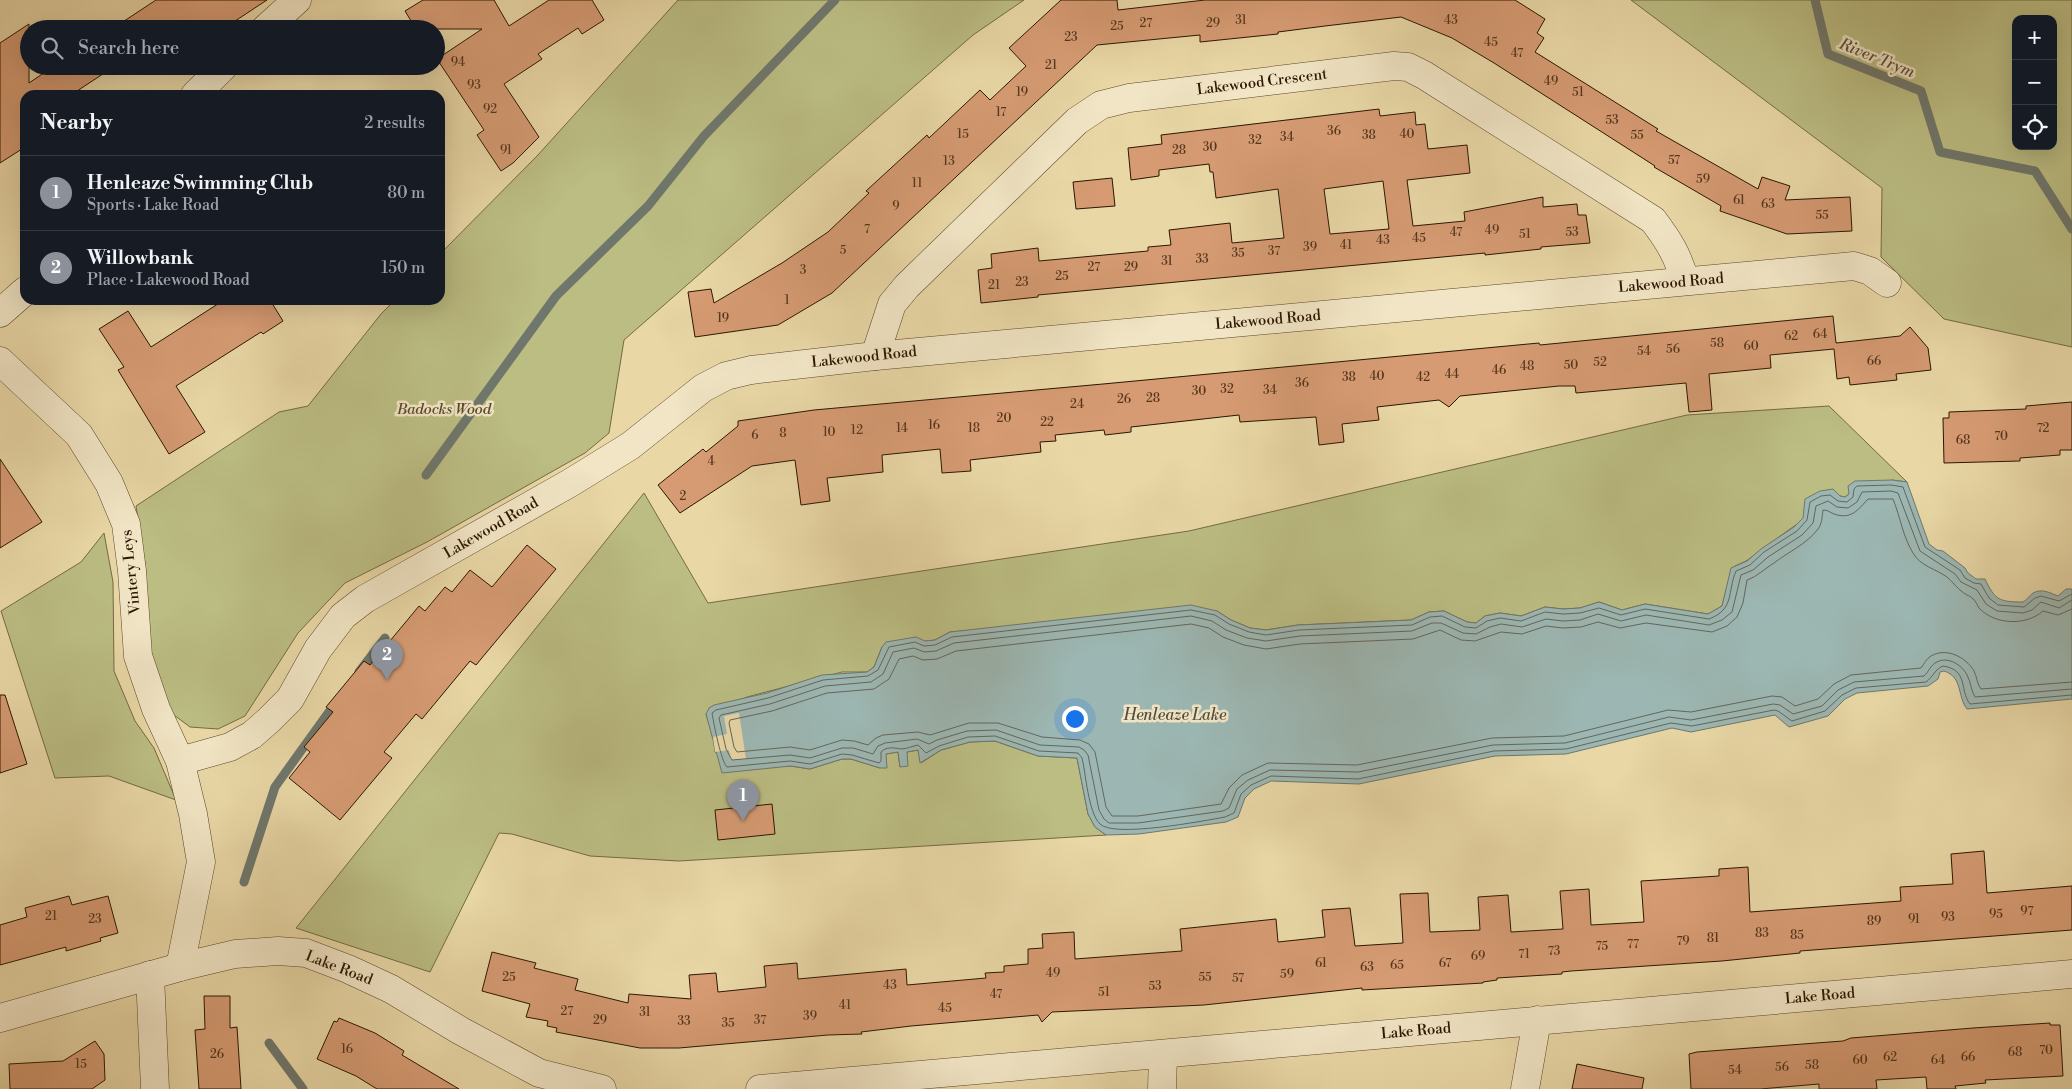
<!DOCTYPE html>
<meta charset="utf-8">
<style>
:root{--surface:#171b24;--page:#242831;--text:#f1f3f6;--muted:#9ea1a6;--line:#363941;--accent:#8c9099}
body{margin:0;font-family:"Libre Bodoni",serif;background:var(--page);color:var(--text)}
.controls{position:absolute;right:15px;top:15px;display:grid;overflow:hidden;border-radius:10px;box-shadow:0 5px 20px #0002}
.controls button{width:45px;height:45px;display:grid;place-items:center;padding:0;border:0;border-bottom:1px solid var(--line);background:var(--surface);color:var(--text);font:25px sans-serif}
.you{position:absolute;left:1074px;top:718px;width:18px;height:18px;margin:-12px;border:4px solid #fff;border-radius:50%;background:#1a73e8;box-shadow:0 0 0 8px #1a73e833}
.badge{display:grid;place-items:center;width:32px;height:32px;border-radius:50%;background:var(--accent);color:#fff;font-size:16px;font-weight:700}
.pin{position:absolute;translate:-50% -41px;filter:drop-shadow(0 1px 2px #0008)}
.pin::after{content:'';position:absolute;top:26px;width:18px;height:15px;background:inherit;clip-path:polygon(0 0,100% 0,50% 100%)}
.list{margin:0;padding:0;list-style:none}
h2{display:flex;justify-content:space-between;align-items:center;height:65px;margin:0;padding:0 20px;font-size:21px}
h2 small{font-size:16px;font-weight:400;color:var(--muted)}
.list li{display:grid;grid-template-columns:32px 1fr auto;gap:15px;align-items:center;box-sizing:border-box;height:75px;padding:0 20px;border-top:1px solid var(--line)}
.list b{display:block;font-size:19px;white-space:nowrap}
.list p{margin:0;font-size:16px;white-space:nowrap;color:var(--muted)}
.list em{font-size:16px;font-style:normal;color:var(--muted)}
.icon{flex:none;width:28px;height:28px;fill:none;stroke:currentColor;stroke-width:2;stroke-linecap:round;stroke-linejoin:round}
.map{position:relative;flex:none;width:2072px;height:1089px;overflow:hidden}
.search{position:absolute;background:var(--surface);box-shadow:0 5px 20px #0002;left:20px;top:20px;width:425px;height:55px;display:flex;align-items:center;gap:12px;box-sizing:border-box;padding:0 18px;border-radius:28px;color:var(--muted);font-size:19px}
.panel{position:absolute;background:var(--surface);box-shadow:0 5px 20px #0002;left:20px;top:90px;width:425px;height:215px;border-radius:15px}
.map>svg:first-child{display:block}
.green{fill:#bbbd83;stroke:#746a42;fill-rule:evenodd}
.water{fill:#9cb7b3;stroke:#6f776c}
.pier{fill:#e9d7a6}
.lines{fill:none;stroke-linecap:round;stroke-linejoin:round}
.shore{stroke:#64665a;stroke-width:1}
.stream{stroke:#6f776c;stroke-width:9}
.building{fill:#d69b73;stroke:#2c1601;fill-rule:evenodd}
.minor-casing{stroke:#5b462a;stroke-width:29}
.minor{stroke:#f1e5c5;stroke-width:28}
.labels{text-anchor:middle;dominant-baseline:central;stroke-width:5;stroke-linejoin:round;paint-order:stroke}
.number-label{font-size:12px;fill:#56371e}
.street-label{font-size:15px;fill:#2c1601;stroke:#f1e5c5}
.park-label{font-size:15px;font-style:italic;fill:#574828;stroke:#f1e5c5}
.water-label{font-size:16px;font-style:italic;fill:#534e3f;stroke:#f1e5c5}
</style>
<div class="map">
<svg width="2072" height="1089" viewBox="0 0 2072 1089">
<rect width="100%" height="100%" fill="#e9d7a6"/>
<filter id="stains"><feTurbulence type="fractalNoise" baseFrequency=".004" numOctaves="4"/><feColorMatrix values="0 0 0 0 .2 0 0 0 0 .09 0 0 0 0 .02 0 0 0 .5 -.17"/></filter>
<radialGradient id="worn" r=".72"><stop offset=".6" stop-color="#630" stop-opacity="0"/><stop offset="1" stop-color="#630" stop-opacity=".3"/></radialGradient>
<!-- green -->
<g class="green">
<path d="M678 0H1024L973 35 624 340 609 433 585 453 427 542 345 583 298 633 245 716 218 729 190 727 170 712 151 654 145 564 136 506 279 412 308 406 381 314 395 300H440V254L537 156Z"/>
<path d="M1631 0H2072V347L1944 319 1881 257 1882 188ZM2016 19H2053V146H2016Z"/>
<path d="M1829 406 1907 482 1892 480 1849 494 1845 497 1840 496C1808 515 1779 537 1749 559 1744 563 1737 564 1732 568L1722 606 1708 614 1645 604 1622 610 1599 602 1580 608 1563 609 1545 607 1521 616 1500 613 1485 616 1476 623 1467 622 1444 611 1429 612 1411 620 1298 625 1266 630 1250 628 1231 620 1217 611 950 632 935 640 882 647 874 667 867 672H842L747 697 706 714 713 737 715 752 771 767 791 766 810 769 842 759H851L880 768 886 754 898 752 900 767 907 752 918 750 921 763 941 750 970 742 995 741 1038 756 1077 758 1088 814 1095 827 1106 835 679 861 590 856 512 834 499 833 430 972 296 928 644 493 708 603 1189 531 1687 415Z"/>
<path d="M104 533 113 582 114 671 135 721 154 748 176 800 109 776 55 778 1 611 81 562Z"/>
</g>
<!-- water -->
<path class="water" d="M1892 480 1907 482 1929 544 1937 550 1943 551 1965 568 1968 573 1976 579H1985C1995 600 1999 602 2023 602 2027 600 2029 596 2033 593 2042 588 2050 593 2058 596L2066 589H2072V699L1967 709C1957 696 1963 677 1944 671L1940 672 1938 679 1928 686 1857 693 1845 699 1828 716 1789 727 1775 715 1691 732 1672 728 1566 754 1495 756 1359 784 1271 781 1254 789 1245 798 1238 817 1226 822 1139 834 1106 835 1095 827 1088 814 1077 758 1038 756 995 741 970 742 941 750 920 763 918 750 907 752 908 766 900 767 898 752 886 754 887 768H880L851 759H842L810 769 791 766 722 773 706 714 709 708 714 705 767 693 822 675 867 672 874 667 882 647 886 642 916 637 925 641 935 640 950 632 1191 605 1217 611 1231 620 1250 628 1266 630 1298 625 1411 620 1429 612 1444 611 1467 622 1476 623 1485 616 1500 613 1521 616 1545 607 1563 609 1580 608 1599 602 1622 610 1645 604 1708 614 1722 606 1731 568 1747 561 1761 549 1794 527 1803 518 1805 499 1820 491 1833 489 1840 496 1845 497 1849 494 1848 486 1855 481Z"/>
<!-- pier -->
<path class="pier" d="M739 713 746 759 731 760 729 750 715 752 713 737 727 734 724 716Z"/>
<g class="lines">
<!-- shore -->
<g class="shore">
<path d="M2072 594 2059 601 2041 596 2035 598 2024 607 1998 605 1989 598 1981 584 1974 583 1965 578 1960 570 1925 547 1903 487 1891 485 1857 486 1854 489 1853 497 1847 502 1838 501 1830 495 1821 496 1810 502 1807 520 1797 531 1764 552 1750 565 1736 571C1727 592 1735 609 1709 619L1645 609 1621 615 1599 608 1580 613 1563 614 1545 612 1521 621 1500 618 1487 621 1476 628 1465 627 1442 616 1430 617 1412 625 1299 630 1266 635 1249 632 1229 624 1215 615 1191 610 952 637 935 645 924 646 915 642 889 647 878 670 868 676 823 680 768 698 716 710 712 713C714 725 721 761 727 767L790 761 810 764 842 754 852 755 879 763 881 761V752C887 746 894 748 901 749 906 749 913 746 918 745L926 753 939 746 968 737 995 736 1039 751 1078 753 1082 758C1086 774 1088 812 1100 824 1114 838 1203 821 1225 817L1234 813 1241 794 1251 785 1271 776 1358 779 1494 751 1566 749 1671 723 1692 726 1774 710 1778 711 1792 721 1825 711 1842 695 1856 688 1926 682C1933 677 1935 669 1943 666 1969 670 1959 690 1970 704L2072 695"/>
<path d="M2072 600 2059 608 2041 602 2032 610 2023 613 1997 611 1986 604 1977 590 1961 582 1955 574 1920 551 1898 493 1891 491 1862 492 1857 502 1848 508 1837 507 1828 501 1816 506 1813 523 1802 535 1768 557 1753 570 1741 575 1732 612 1722 620 1709 625 1646 615 1621 621 1598 614 1580 620 1563 621 1546 619 1522 627 1501 624 1490 627 1476 634 1463 633 1441 623H1432L1412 631 1300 636 1266 641 1247 638 1226 630 1212 621 1191 616 954 643 936 651 924 652 914 648 893 652 883 674 871 682 825 686 770 704 721 715 719 718 726 749 732 760 790 755 810 758 842 748H853L873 754 878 746 885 743 917 739 929 744 937 740 967 731 996 730 1040 745 1079 747 1084 750 1088 755 1099 810 1104 819 1109 823H1138L1223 811 1229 808 1237 789 1248 780 1270 770 1358 772 1493 745 1565 743 1669 717 1691 720 1773 704 1780 705 1793 714 1822 706 1838 690 1854 682 1924 676C1929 672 1930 665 1937 662 1948 656 1962 665 1967 675 1971 682 1971 691 1975 697L2072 689"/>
<path d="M2072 609 2058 615 2043 611C2026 626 1995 625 1979 608 1977 605 1976 601 1973 599 1972 597 1969 596 1967 595 1958 590 1954 583 1947 577 1936 569 1920 566 1913 553 1903 537 1900 516 1893 499H1868C1858 510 1851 520 1834 514 1829 512 1828 510 1823 510 1822 517 1822 524 1818 529 1807 544 1788 552 1774 563 1764 569 1758 576 1747 580L1743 603 1737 617 1727 626 1712 632 1646 623 1620 628 1598 622 1581 627 1563 628 1546 626 1522 634 1501 632 1475 641 1461 640 1440 630 1413 639 1300 644 1266 649 1244 645 1223 637 1209 628 1191 624 956 651 937 659 923 660 913 656 899 659 889 679 874 689 827 693 772 711 730 720 729 723 734 747 737 752 790 747 810 750 842 740 854 741 868 745 876 738 883 735 918 732 930 735 969 723H998L1042 737 1080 740 1089 744 1095 752 1106 807 1112 816H1138L1221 804 1229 788 1242 775 1268 763 1357 765 1492 738 1564 736 1668 710 1691 712 1772 696 1782 697 1795 706 1818 699 1834 684 1851 675 1921 668C1924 664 1926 659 1931 656 1946 647 1966 657 1974 671 1977 677 1977 684 1981 689L2072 682"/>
</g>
<!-- stream -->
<g class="stream">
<path d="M1815 0 1828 54 1921 91 1940 152 2035 171 2072 229"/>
<path d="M426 475 556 296 648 206 704 136 835 0"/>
<path d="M359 672 385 638"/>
<path d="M244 882 275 787 336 702"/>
<path d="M269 1043 303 1089"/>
</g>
</g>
<!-- building -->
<g class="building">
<path d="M156 0H267L223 29H112Z"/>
<path d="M423 0H494L509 26 549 0H592L604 20 582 34 578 28 538 54 542 59 504 84 539 137 513 163 501 171 477 135 484 130 437 59 482 29H416L405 11Z"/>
<path d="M1061 0H1117L1118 10 1205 0H1515L1545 19 1537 33 1544 38 1535 52 1658 129 1656 131 1758 189 1762 177 1790 186 1785 200 1850 197 1852 231 1787 234 1720 211 1721 206 1654 167 1655 166 1494 63 1452 38 1401 17 1325 26 1278 32V34L1200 42V35L1097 45 832 293 778 325 695 337 688 292 711 289 714 303 782 263 828 232 869 193 866 191 927 135 929 138 980 90 990 100 1026 66 1009 48Z"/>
<path d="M29 24V83L54 66H115L71 95H25V147L0 163V43Z"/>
<path d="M1379 109 1380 116 1415 112 1416 125 1425 124 1428 149 1467 145 1470 173 1407 180 1413 226 1465 221 1464 212 1543 197V207L1577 204 1578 215H1586L1590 243 1541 247V249L1485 255V253L1038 295V297L981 303 978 270 992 268 991 254 1038 248 1039 261 1148 251V247L1171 245 1169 230 1230 223 1232 243 1284 238 1278 189 1216 198 1213 172H1210L1209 164 1159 170V176L1131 180 1128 148 1162 144 1161 135ZM1383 181 1389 229 1330 234 1324 189Z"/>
<path d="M1112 178 1115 206 1076 209 1073 182Z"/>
<path d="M224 300H270L283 321 263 334 261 332 176 386 205 432 169 454 118 370 124 367 99 329 128 311 151 347Z"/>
<path d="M1833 316 1836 343 1900 336 1910 327 1928 348 1931 370 1896 374 1897 380 1850 385 1849 377 1837 379 1834 349 1770 355 1771 368 1709 374 1712 410 1689 412 1686 383 1576 393 1575 386H1559L1460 396 1449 407 1439 400 1377 407 1379 420 1342 424 1344 442 1319 445 1316 417 1240 422 1239 415 1131 427V432L1105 435 1104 430 1055 435 1056 441 1040 442 1041 452 970 460 971 471 942 473 940 449 882 455 883 472 827 478 830 501 801 505 795 460 752 466 680 513 658 485 703 449 706 452 738 426V421L814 410 1103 384 1539 343 1540 345Z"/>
<path d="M2072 402V450H2060V455L2020 458V461L1944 463 1943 418H1949V412L2026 409V406Z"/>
<path d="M0 459 42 522 0 548Z"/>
<path d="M527 545 556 569 476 665 470 661 422 719 416 714 384 752 392 758 340 820 289 778 310 752 304 747 333 712 326 707 364 661 370 665 419 606 425 611 445 587 452 592 470 570 492 587Z"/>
<path d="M0 695H5L27 764 0 773Z"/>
<path d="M772 804 775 834 718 840 715 810Z"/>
<path d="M1984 851 1987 893 2072 886V930L1800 951V953L1722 961 1571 971 1562 972V974L1497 978V980L1483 982V983L1362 990V988L1204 1005 1052 1012 1042 1022 1038 1015 911 1026 861 1032 862 1034 828 1035 679 1048H640L556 1032 557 1028 547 1026 548 1021 526 1017 530 1004 482 991 492 952 536 963 534 968 578 979 575 990 628 1003 629 994 691 999 689 975 716 973 718 992 766 987 764 966 797 963 798 979 906 969 907 985 986 978 985 973 1004 972V966L1028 964V949L1043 948 1042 934 1074 932 1075 959 1182 951 1180 929 1276 919 1278 942 1325 937 1322 910 1350 908 1355 946 1403 943 1400 894 1428 893 1430 932 1480 930 1478 897 1508 895 1511 932 1563 929 1560 891 1589 889 1591 925 1644 922 1641 881 1719 876V869L1748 867 1750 912 1901 901 1900 887 1953 884 1951 854Z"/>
<path d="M69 896 72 905 108 896 118 933 100 938 101 941 66 951V947L0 965V925L27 917 25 908Z"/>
<path d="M204 996H230V1028L237 1027 241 1089H199L195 1030 205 1029Z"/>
<path d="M339 1018 375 1033 404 1051 402 1055 459 1089H377L356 1076 317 1059 334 1021 337 1022Z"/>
<path d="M2050 1023V1025H2060L2063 1076 1985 1080 1986 1083 1955 1086 1956 1089H1927L1926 1077 1876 1080 1877 1089H1819V1084L1760 1089H1691L1689 1054 1697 1052 1843 1041 1851 1038 1973 1028Z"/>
<path d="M95 1041 104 1054 105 1080 92 1089H10L9 1064 63 1061Z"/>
<path d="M1577 1064 1644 1078 1642 1089H1572Z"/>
</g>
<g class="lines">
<defs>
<g id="minor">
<path d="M265 29 297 0"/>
<path d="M195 95 224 66"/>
<path d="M0 313 25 291"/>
<path d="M875 356 892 304 907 286 1077 121 1101 105 1129 98 1394 66 1408 67 1424 75 1653 220C1669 241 1678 256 1685 281"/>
<path d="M0 361 79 435 109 483 126 524 132 571 138 656 156 709 180 761 193 814 201 862 180 967"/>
<path d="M180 761 230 747 252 735 269 720 290 699 318 649 343 616 365 599 570 483 630 446 703 388 726 376 751 370 875 356 1854 266 1870 271 1887 283"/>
<path d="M150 975 155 1089"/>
<path d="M0 1018 180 967 235 954 278 951 306 953 348 969 391 989 461 1031 539 1073 602 1089"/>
<path d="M760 1089 2072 974"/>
<path d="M1162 1089 1163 1055"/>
<path d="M1525 1089 1537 1020"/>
</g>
</defs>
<!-- minor casing -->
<use href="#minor" class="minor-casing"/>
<!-- minor -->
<use href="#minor" class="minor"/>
</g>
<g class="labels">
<!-- number labels -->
<g class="number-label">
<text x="1241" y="20">31</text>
<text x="1451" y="20">43</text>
<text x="1146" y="23">27</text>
<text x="1213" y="23">29</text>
<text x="1117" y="26">25</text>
<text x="1071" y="37">23</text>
<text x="1491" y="42">45</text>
<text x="1517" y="53">47</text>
<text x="458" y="62">94</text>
<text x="1051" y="65">21</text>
<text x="1551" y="81">49</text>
<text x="474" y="85">93</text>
<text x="1022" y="92">19</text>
<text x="1578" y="92">51</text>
<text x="490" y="109">92</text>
<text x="1001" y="112">17</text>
<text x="1612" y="120">53</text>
<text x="1334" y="131">36</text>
<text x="963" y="134">15</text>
<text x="1407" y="134">40</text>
<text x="1369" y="135">38</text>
<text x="1637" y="135">55</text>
<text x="1287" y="137">34</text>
<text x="1255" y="140">32</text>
<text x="1210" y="147">30</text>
<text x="506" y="150">91</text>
<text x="1179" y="150">28</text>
<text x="1674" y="160">57</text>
<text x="949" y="161">13</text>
<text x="1703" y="179">59</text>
<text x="917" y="183">11</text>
<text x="1739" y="200">61</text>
<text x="1768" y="204">63</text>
<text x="896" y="206">9</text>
<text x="1822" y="215">55</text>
<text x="867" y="229">7</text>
<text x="1492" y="230">49</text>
<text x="1456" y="232">47</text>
<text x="1572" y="232">53</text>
<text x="1525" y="234">51</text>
<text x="1419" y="238">45</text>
<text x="1383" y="240">43</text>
<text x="1346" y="245">41</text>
<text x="1310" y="247">39</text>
<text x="843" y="250">5</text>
<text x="1274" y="251">37</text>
<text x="1238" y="253">35</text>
<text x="1202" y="259">33</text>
<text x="1167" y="261">31</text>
<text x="1094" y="267">27</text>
<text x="1131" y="267">29</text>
<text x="803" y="270">3</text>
<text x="1062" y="276">25</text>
<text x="1022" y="282">23</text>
<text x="994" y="285">21</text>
<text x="787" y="300">1</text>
<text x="723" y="318">19</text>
<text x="1820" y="334">64</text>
<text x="1791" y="336">62</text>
<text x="1717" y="343">58</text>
<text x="1751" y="346">60</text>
<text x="1673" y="349">56</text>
<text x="1644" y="351">54</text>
<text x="1874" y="361">66</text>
<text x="1600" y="362">52</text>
<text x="1571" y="365">50</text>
<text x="1527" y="366">48</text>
<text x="1499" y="370">46</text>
<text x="1452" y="374">44</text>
<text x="1377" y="376">40</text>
<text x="1349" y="377">38</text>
<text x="1423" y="377">42</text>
<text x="1302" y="383">36</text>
<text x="1227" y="389">32</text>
<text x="1270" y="390">34</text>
<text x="1199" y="391">30</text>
<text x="1153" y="398">28</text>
<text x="1124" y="399">26</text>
<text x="1077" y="404">24</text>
<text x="1004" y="418">20</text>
<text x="1047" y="422">22</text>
<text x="934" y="425">16</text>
<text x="902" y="428">14</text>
<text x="974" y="428">18</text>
<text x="2043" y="428">72</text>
<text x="857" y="430">12</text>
<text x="829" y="432">10</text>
<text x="783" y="433">8</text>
<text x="755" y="435">6</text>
<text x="2001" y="436">70</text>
<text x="1963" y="440">68</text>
<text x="711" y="461">4</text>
<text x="683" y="496">2</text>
<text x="2027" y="911">97</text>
<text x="1996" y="914">95</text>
<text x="51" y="916">21</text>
<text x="1948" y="917">93</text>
<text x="95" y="919">23</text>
<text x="1914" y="919">91</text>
<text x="1874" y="921">89</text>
<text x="1762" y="933">83</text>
<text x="1797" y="935">85</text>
<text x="1713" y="938">81</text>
<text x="1683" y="941">79</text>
<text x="1633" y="944">77</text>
<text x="1602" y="946">75</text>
<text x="1554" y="951">73</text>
<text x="1524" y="954">71</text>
<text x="1478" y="956">69</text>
<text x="1321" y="963">61</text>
<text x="1445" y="963">67</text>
<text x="1397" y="965">65</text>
<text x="1367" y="967">63</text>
<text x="1053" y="973">49</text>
<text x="1287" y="974">59</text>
<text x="509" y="977">25</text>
<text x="1205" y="977">55</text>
<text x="1238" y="978">57</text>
<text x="890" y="985">43</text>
<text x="1155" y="986">53</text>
<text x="1104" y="992">51</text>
<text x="996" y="994">47</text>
<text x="845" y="1005">41</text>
<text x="945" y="1008">45</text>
<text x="567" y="1011">27</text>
<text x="645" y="1012">31</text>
<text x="810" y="1016">39</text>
<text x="600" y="1020">29</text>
<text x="760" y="1020">37</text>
<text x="684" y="1021">33</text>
<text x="728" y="1023">35</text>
<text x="347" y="1049">16</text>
<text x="2046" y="1050">70</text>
<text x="2015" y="1052">68</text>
<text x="217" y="1054">26</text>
<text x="1890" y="1057">62</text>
<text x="1968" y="1057">66</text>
<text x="1860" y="1060">60</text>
<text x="1938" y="1060">64</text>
<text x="81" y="1064">15</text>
<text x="1812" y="1065">58</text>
<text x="1782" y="1067">56</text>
<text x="1735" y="1070">54</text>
</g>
<!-- street labels -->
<g class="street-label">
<text transform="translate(1262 82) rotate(-7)">Lakewood Crescent</text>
<text transform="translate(1671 283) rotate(-5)">Lakewood Road</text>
<text transform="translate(1268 320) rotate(-5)">Lakewood Road</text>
<text transform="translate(864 357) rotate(-6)">Lakewood Road</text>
<text transform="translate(491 528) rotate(-30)">Lakewood Road</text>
<text transform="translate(131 572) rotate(-96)">Vintery Leys</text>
<text transform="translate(339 968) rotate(21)">Lake Road</text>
<text transform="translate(1820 996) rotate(-5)">Lake Road</text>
<text transform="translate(1416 1031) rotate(-5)">Lake Road</text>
</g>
<!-- park labels -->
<g class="park-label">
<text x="444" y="409">Badocks Wood</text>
</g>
<!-- water labels -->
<g class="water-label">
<text transform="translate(1877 58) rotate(22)">River Trym</text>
<text x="1175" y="715">Henleaze Lake</text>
</g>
</g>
<rect width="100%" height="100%" filter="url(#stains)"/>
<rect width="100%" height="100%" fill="url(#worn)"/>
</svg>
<div class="controls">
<button>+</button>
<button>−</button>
<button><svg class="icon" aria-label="locate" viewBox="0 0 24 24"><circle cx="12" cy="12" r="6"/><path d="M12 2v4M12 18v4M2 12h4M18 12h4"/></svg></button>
</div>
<div class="you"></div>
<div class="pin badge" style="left:743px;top:821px">1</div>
<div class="pin badge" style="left:387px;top:680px">2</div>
<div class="search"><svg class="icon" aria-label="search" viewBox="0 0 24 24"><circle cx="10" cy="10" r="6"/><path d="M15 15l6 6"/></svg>Search here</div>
<section class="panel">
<h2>Nearby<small>2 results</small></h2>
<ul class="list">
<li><span class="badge">1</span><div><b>Henleaze Swimming Club</b><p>Sports · Lake Road</p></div><em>80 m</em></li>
<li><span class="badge">2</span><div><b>Willowbank</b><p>Place · Lakewood Road</p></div><em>150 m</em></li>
</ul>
</section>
</div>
